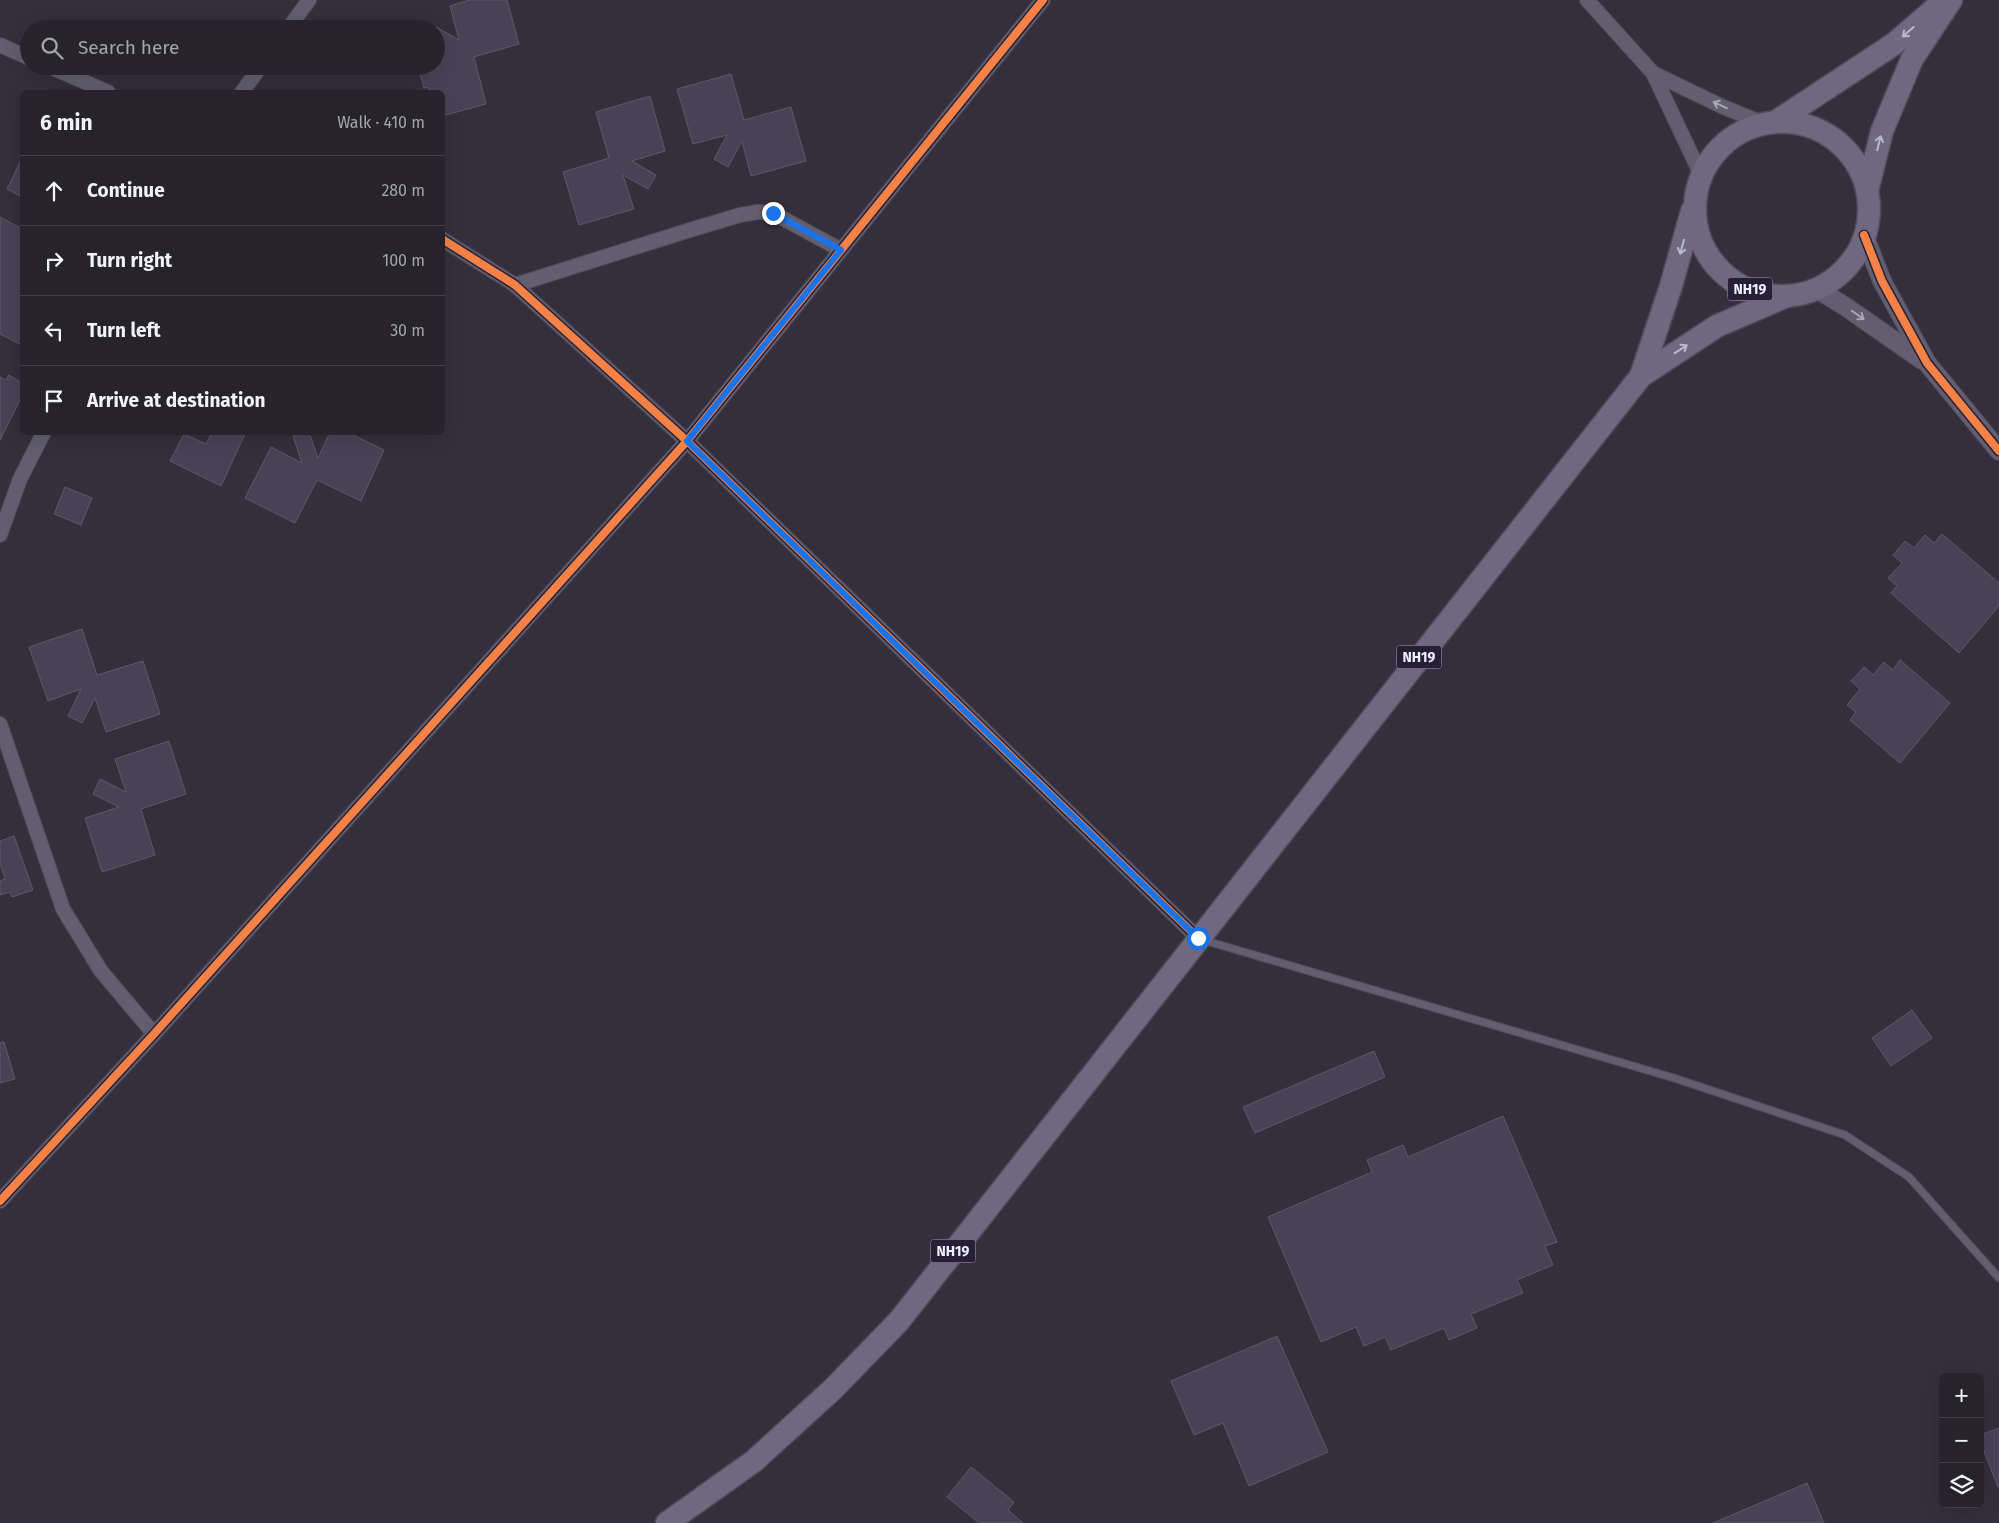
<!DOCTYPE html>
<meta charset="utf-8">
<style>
:root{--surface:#26232d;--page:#322f39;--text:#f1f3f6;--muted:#a4a4aa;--line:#424049}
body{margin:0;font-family:"Fira Sans",sans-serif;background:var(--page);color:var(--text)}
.controls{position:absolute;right:15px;bottom:15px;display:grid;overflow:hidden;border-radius:8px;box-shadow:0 5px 20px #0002}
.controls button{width:45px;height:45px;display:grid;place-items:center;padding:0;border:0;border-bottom:1px solid var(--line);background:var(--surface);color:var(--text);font:25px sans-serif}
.stop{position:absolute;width:15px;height:15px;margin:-11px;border:4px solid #1a73e8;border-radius:50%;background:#fff}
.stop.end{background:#1a73e8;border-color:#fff;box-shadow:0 1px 5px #0008}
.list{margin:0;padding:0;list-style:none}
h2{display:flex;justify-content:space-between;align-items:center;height:65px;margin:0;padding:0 20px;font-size:21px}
h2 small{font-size:16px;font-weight:400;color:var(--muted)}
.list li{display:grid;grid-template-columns:32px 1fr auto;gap:15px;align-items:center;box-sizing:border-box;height:70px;padding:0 20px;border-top:1px solid var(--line)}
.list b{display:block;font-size:19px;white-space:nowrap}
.list em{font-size:16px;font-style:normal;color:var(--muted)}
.icon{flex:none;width:28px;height:28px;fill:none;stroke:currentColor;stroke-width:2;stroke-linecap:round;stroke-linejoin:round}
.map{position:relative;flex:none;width:1999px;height:1523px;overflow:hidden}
.search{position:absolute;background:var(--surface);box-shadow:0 5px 20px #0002;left:20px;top:20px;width:425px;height:55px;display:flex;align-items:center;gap:12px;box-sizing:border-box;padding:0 18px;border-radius:28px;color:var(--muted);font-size:19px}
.panel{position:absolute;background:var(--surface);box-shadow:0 5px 20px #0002;left:20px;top:90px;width:425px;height:345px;border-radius:8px}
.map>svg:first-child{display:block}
.building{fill:#484256;stroke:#5c5964}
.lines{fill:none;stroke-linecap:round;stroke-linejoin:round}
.service-casing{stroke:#4e4a56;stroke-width:9}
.minor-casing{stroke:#4e4a56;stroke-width:16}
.tertiary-casing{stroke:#4e4a56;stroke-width:20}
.trunk-casing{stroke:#4e4a56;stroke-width:25}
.service{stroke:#625e6f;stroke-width:7}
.minor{stroke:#625e6f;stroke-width:14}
.tertiary{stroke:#625e6f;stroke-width:18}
.trunk{stroke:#6e6880;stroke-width:22}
.cycleway-casing{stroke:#262037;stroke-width:11}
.cycleway{stroke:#f48246;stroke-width:8}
.oneway{stroke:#bcb8cb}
.oneway2{stroke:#a9a6b6}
.route{stroke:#1a73e8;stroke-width:6}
.labels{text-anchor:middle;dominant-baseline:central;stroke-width:4.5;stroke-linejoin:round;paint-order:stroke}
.shield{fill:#262037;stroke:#b3b0c2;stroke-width:1}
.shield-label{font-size:14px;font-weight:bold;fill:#f0edfd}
</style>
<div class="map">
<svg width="1999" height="1523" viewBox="0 0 1999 1523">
<rect width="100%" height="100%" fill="#332f3c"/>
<!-- building -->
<g class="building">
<path d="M469 0H507L519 44 474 57 486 104 442 116V92H429L428 87 424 88 418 66H436V27L459 40 450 6Z"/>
<path d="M731 74 744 120 791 107 806 161 751 176 742 141 728 167 714 159 727 135 693 144 677 89Z"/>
<path d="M650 96 665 151 632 161 656 175 648 189 623 175 634 209 579 225 563 172 609 158 596 112Z"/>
<path d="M22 158V197L7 189Z"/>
<path d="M0 217 22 229V345L0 334Z"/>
<path d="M9 375 22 383V396L0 440V377L6 380Z"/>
<path d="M212 432H246L221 486 170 461 184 434 206 444Z"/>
<path d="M303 432H309L318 458 330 432H347L384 450 361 501 317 480 295 523 245 498 271 447 302 463 293 436Z"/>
<path d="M65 487 92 498 81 525 54 514Z"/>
<path d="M1942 534 1999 583V606L1959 653 1891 593 1897 586 1888 578 1902 563 1893 555 1905 541 1914 548 1925 535 1934 543Z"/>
<path d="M82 629 97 675 143 661 160 714 106 732 95 698 82 723 68 716 81 689 48 701 29 647Z"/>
<path d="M1900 660 1950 703 1900 763 1850 720 1856 712 1847 705 1860 689 1851 681 1864 667 1873 675 1884 662 1893 670Z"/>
<path d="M169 741 186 794 141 809 155 855 102 872 85 818 119 807 93 794 100 779 126 792 115 759Z"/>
<path d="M14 836 33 890 12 897 10 892 0 895V881L5 879 0 863V841Z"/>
<path d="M1912 1010 1932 1038 1891 1066 1872 1038Z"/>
<path d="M4 1042 15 1079 0 1083V1043Z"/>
<path d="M1374 1051 1385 1077 1255 1133 1243 1107Z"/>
<path d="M1503 1116 1557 1242 1545 1246 1553 1265 1517 1280 1523 1293 1471 1314 1477 1328 1449 1340 1444 1328 1391 1350 1385 1337 1364 1346 1356 1327 1321 1342 1268 1217 1372 1172 1367 1160 1403 1145 1408 1157Z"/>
<path d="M1277 1336 1328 1452 1249 1486 1223 1423 1194 1435 1171 1381Z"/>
<path d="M1999 1428V1487H1998L1980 1441V1435Z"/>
<path d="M971 1467 1014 1502 1008 1510 1023 1523H979L947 1497Z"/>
<path d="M1807 1483 1824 1523H1713Z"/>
</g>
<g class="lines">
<defs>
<path id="service" d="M1203 940 1674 1078 1845 1135 1909 1177 1999 1278"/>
<g id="minor">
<path d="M1587 0 1653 73 1703 179"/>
<path d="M288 29 309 0"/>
<path d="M0 45 29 58"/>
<path d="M48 66 108 92"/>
<path d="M1653 73 1721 106 1765 124"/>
<path d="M242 92 261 66"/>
<path d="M442 239 515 285 687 441 1198 938"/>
<path d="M515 285 690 230 740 215 758 212 773 213 841 250"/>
<path d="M0 535 20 479 44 432"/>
<path d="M0 724 63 909 101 971 154 1034"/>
<path d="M0 1201 154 1034 687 441 1043 0"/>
</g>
<g id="tertiary">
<path d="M1864 235 1882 281 1927 363 1999 451"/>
<path d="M1817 289 1846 307 1922 360"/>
</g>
<g id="trunk">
<path d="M1780 119 1894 44 1938 6"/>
<circle cx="1782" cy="209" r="87"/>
<path d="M1867 191 1882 131 1912 59 1951 0"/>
<path d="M1641 376 1671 286 1692 211"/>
<path d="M667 1523 754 1461 832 1390 899 1321 1641 376 1717 326 1787 296"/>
</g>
</defs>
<!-- service casing -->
<use href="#service" class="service-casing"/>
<!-- minor casing -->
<use href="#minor" class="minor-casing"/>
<!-- tertiary casing -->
<use href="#tertiary" class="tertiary-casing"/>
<!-- trunk casing -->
<use href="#trunk" class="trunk-casing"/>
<!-- service -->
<use href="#service" class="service"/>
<!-- minor -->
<use href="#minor" class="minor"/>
<!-- tertiary -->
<use href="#tertiary" class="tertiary"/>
<!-- trunk -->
<use href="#trunk" class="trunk"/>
<defs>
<g id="cycleway">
<path d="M1864 235 1882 281 1927 363 1999 451"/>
<path d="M442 239 515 285 687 441 1198 938"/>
<path d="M0 1201 154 1034 687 441 1043 0"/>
</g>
</defs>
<!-- cycleway casing -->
<use href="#cycleway" class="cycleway-casing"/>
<!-- cycleway -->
<use href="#cycleway" class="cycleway"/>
</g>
<!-- one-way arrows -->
<defs><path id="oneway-shaft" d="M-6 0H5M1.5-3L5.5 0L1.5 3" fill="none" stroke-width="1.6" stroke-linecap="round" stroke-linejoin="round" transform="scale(1.25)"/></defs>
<g class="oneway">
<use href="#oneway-shaft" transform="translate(1908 32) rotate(139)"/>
<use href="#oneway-shaft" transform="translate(1879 143) rotate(-76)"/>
<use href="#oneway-shaft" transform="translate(1682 247) rotate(105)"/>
<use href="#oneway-shaft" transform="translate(1681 349) rotate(-33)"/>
</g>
<g class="oneway2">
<use href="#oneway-shaft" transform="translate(1720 105) rotate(-155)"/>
<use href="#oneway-shaft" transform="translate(1858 315) rotate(35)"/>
</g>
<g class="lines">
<!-- route -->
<path class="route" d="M773 213 841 250 687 441 1198 938"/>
</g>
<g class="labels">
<!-- shield labels -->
<g class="shield">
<rect x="1727.5" y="277.5" width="45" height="23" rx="4"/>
<rect x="1396.5" y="645.5" width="45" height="23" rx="4"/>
<rect x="930.5" y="1239.5" width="45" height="23" rx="4"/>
</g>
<g class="shield-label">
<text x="1750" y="289">NH19</text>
<text x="1419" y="657">NH19</text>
<text x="953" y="1251">NH19</text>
</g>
</g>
</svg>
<div class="controls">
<button>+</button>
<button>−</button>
<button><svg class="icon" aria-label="layers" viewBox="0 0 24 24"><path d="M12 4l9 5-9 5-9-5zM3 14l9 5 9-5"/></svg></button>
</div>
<div class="stop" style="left:1198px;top:938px"></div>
<div class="stop end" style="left:773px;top:213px"></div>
<div class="search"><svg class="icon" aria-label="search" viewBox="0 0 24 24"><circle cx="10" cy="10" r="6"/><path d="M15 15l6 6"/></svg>Search here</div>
<section class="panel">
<h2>6 min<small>Walk · 410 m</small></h2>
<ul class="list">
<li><svg class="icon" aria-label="ahead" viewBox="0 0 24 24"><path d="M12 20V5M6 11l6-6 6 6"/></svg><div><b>Continue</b></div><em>280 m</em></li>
<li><svg class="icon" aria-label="right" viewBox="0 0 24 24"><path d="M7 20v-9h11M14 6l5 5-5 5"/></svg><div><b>Turn right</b></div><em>100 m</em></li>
<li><svg class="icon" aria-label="left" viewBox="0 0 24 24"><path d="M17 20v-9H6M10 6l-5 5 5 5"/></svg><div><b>Turn left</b></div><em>30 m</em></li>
<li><svg class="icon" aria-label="arrive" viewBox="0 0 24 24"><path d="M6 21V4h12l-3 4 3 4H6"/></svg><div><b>Arrive at destination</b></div></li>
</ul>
</section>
</div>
